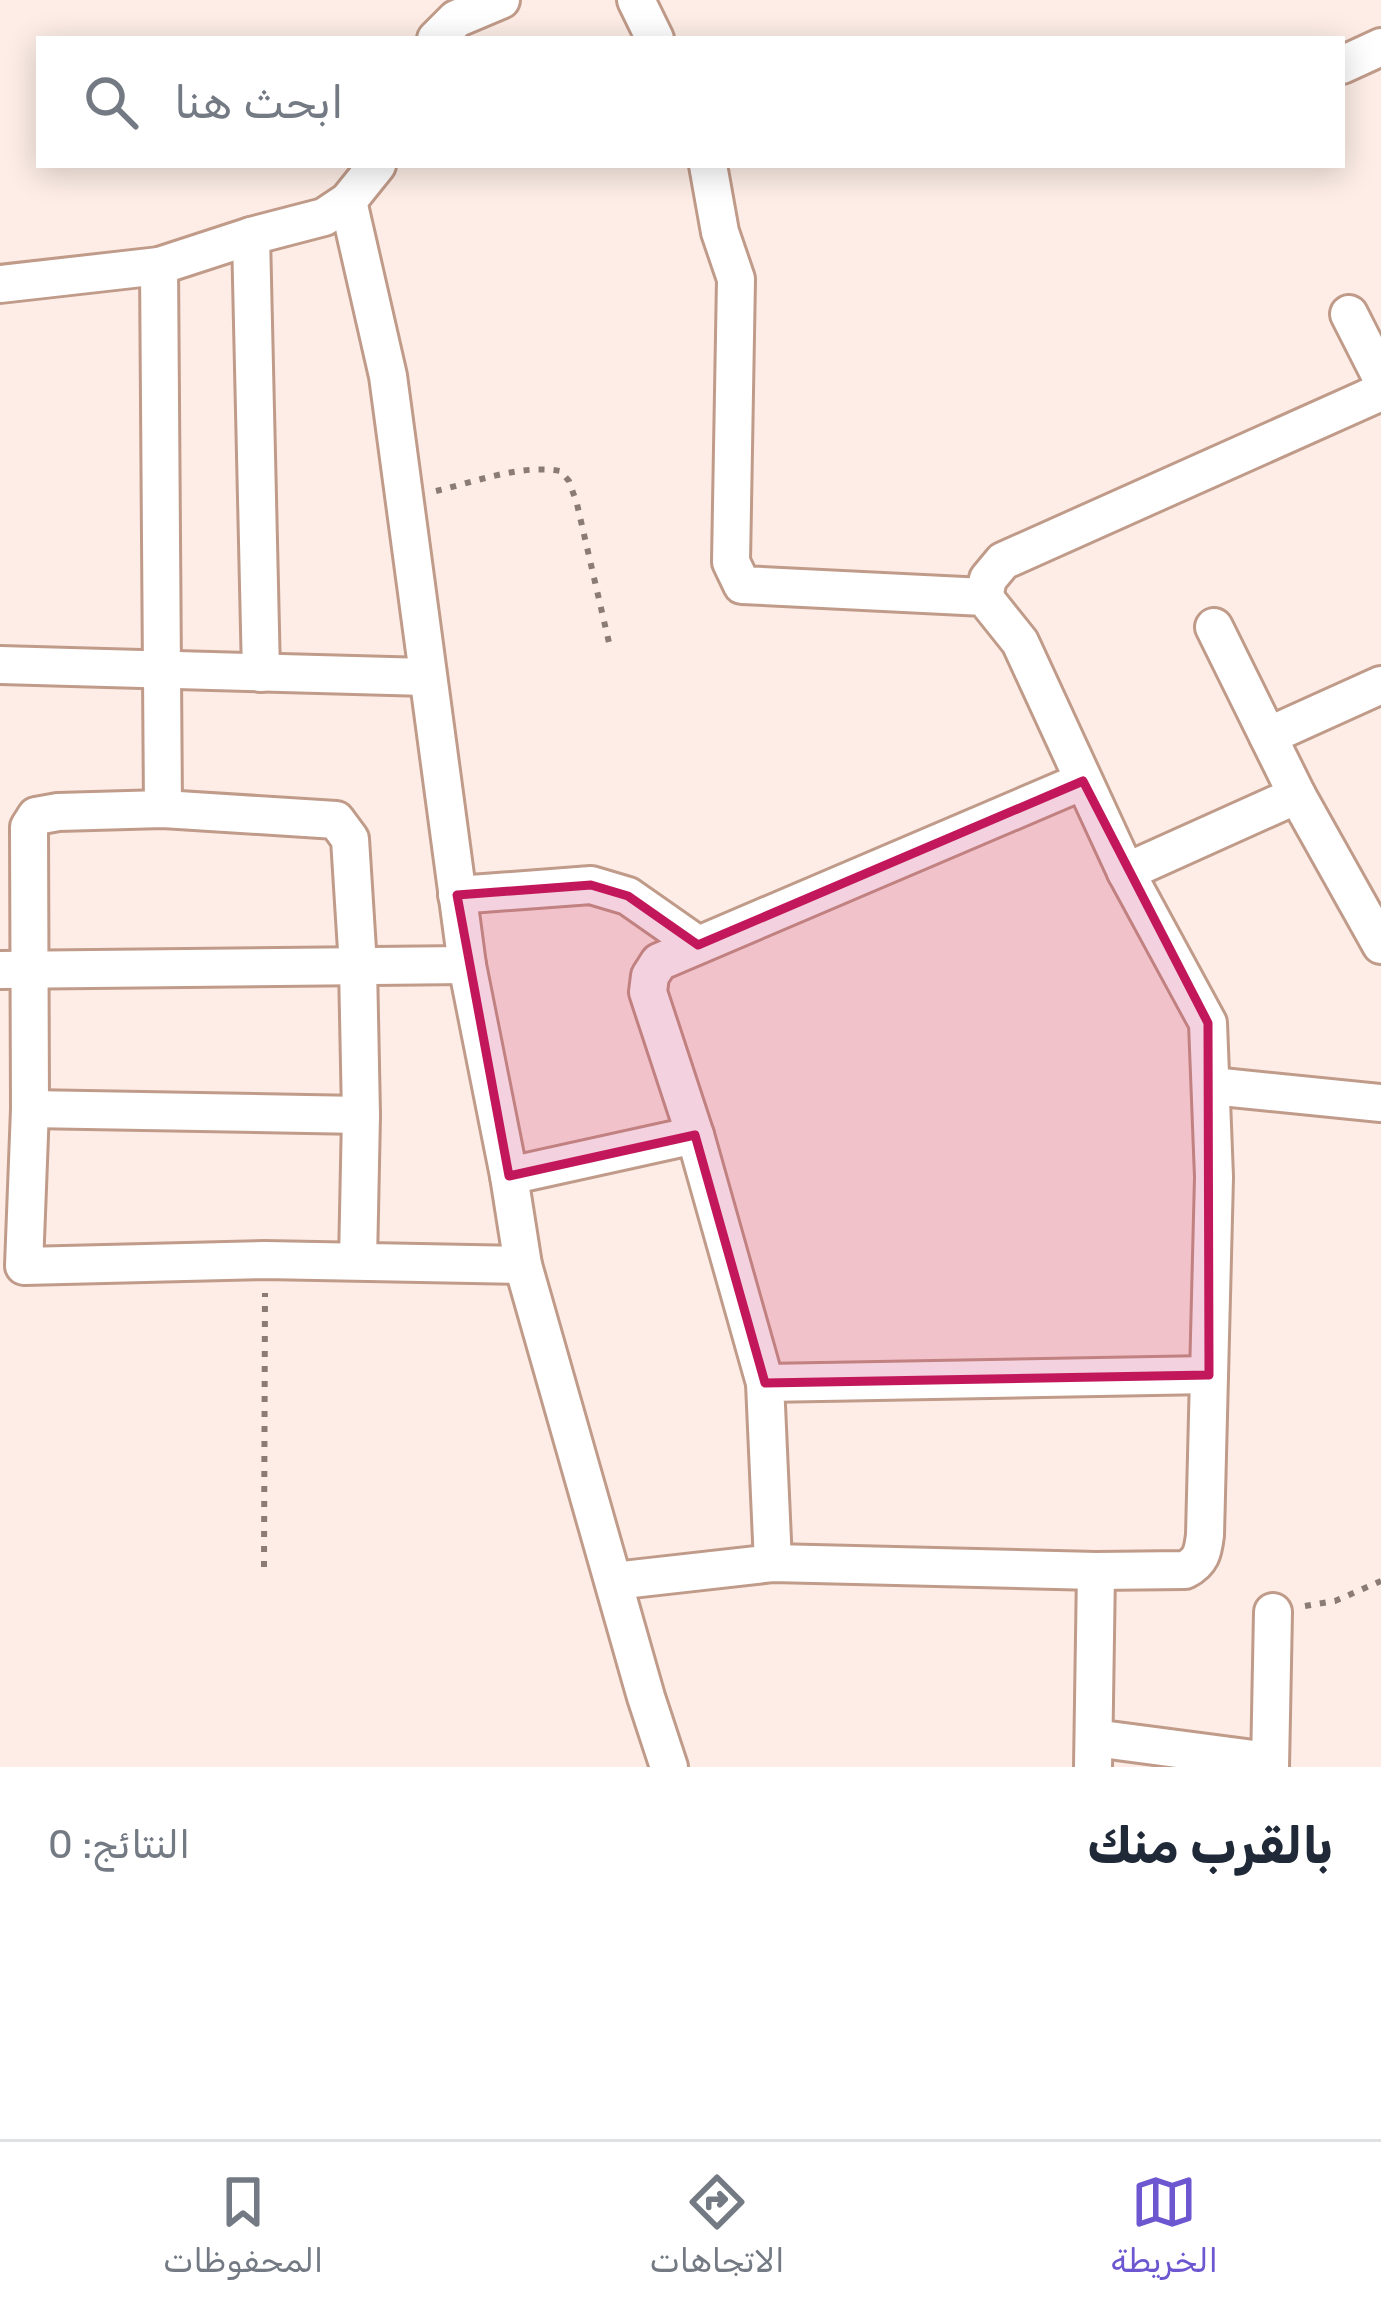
<!DOCTYPE html>
<html lang="ar">
<meta charset="utf-8">
<style>
:root{--surface:#fff;--page:#f2f2f3;--text:#1f2937;--muted:#747a83;--line:#e0e1e3;--accent:#6d57d0}
body{margin:0;font-family:Rubik,"Noto Naskh Arabic",sans-serif;background:var(--page);color:var(--text);direction:rtl}
.list{margin:0;padding:0;list-style:none}
h2{display:flex;justify-content:space-between;align-items:center;height:156px;margin:0;padding:0 48px;font-size:51px}
h2 small{font-size:39px;font-weight:400;color:var(--muted)}
.icon{flex:none;width:66px;height:66px;fill:none;stroke:currentColor;stroke-width:2;stroke-linecap:round;stroke-linejoin:round}
.map{position:relative;flex:none;width:1381px;height:1767px;overflow:hidden;direction:ltr}
.search{position:absolute;background:var(--surface);box-shadow:0 6px 30px #0003;left:36px;right:36px;top:36px;height:132px;display:flex;align-items:center;gap:30px;box-sizing:border-box;padding:0 42px;border-radius:0px;color:var(--muted);font-size:45px}
.sheet{height:372px;background:var(--surface)}
nav{display:flex;justify-content:space-around;align-items:center;box-sizing:border-box;height:168px;border-top:3px solid var(--line);background:var(--surface);font-size:33px;color:var(--muted)}
nav a{display:grid;justify-items:center;gap:6px}
nav .on{color:var(--accent)}
.map>svg:first-child{display:block}
.lines{fill:none;stroke-linecap:round;stroke-linejoin:round}
.minor-casing{stroke:#c09b8a;stroke-width:42}
.path{stroke:#8a7c75;stroke-width:6;stroke-dasharray:6 9;stroke-linecap:butt}
.minor{stroke:#fff;stroke-width:36}
.marked{fill:#c2185b;fill-opacity:0.2;stroke:#c2185b;stroke-width:9;stroke-linejoin:round}
</style>
<div class="map">
<svg width="1381" height="1767" viewBox="0 0 1381 1767">
<rect width="100%" height="100%" fill="#fdede6"/>
<g class="lines">
<defs>
<g id="minor">
<path d="M636 0 655 39"/>
<path d="M436 39 456 19 501 0"/>
<path d="M1342 65 1381 47"/>
<path d="M348 201 388 376 467 965 509 1176 523 1265 646 1697 669 1767"/>
<path d="M251 236 261 673"/>
<path d="M159 266 163 809"/>
<path d="M0 284 159 266 251 236 324 217 348 201 377 165"/>
<path d="M1349 314 1381 377"/>
<path d="M984 597 988 579 1003 561 1381 392"/>
<path d="M1214 627 1297 795 1381 945"/>
<path d="M0 665 427 677"/>
<path d="M1268 736 1381 685"/>
<path d="M1126 872 1297 795"/>
<path d="M457 895 591 885 628 896 698 945"/>
<path d="M0 970 467 965"/>
<path d="M1212 1086 1381 1103"/>
<path d="M30 1109 361 1115"/>
<path d="M509 1176 695 1135"/>
<path d="M358 1262 361 1115 358 966 350 839 336 820 163 809 58 812 36 816 29 827 30 1109 24 1266 265 1260 523 1265"/>
<path d="M765 1383 1209 1375"/>
<path d="M773 1563 765 1383 695 1135 648 992 650 976 659 962 1083 781"/>
<path d="M614 1581 773 1563 1096 1571 1185 1570C1201 1562 1203 1552 1205 1535L1214 1177 1208 1023 1126 872 1020 642 984 597 742 585 731 562 736 279 720 232 708 165"/>
<path d="M1094 1738 1269 1761"/>
<path d="M1093 1767 1096 1571"/>
<path d="M1270 1767 1273 1612"/>
</g>
</defs>
<!-- minor casing -->
<use href="#minor" class="minor-casing"/>
<!-- path -->
<g class="path">
<path d="M436 491C475 482 520 464 560 471L569 481 577 504 610 647"/>
<path d="M264 1567 265 1293"/>
<path d="M1305 1606 1335 1601 1381 1581"/>
</g>
<!-- minor -->
<use href="#minor" class="minor"/>
</g>
<!-- marked area -->
<path class="marked" d="M1083 781 1208 1023 1209 1375 765 1383 695 1135 509 1176 457 895 591 885 628 896 698 945Z"/>
</svg>
<div class="search"><svg class="icon" aria-label="search" viewBox="0 0 24 24"><circle cx="10" cy="10" r="6"/><path d="M15 15l6 6"/></svg>ابحث هنا</div>
</div>
<section class="sheet">
<h2>بالقرب منك<small>النتائج: 0</small></h2>
<ul class="list">
</ul>
</section>
<nav>
<a class="on"><svg class="icon" aria-label="map" viewBox="0 0 24 24"><path d="M3 6l6-2 6 2 6-2v14l-6 2-6-2-6 2zM9 4v14M15 6v14"/></svg>الخريطة</a>
<a><svg class="icon" aria-label="directions" viewBox="0 0 24 24"><path d="M12 3l9 9-9 9-9-9zM9 14v-3h6M13 9l2 2-2 2"/></svg>الاتجاهات</a>
<a><svg class="icon" aria-label="saved" viewBox="0 0 24 24"><path d="M7 4h10v16l-5-4-5 4z"/></svg>المحفوظات</a>
</nav>
